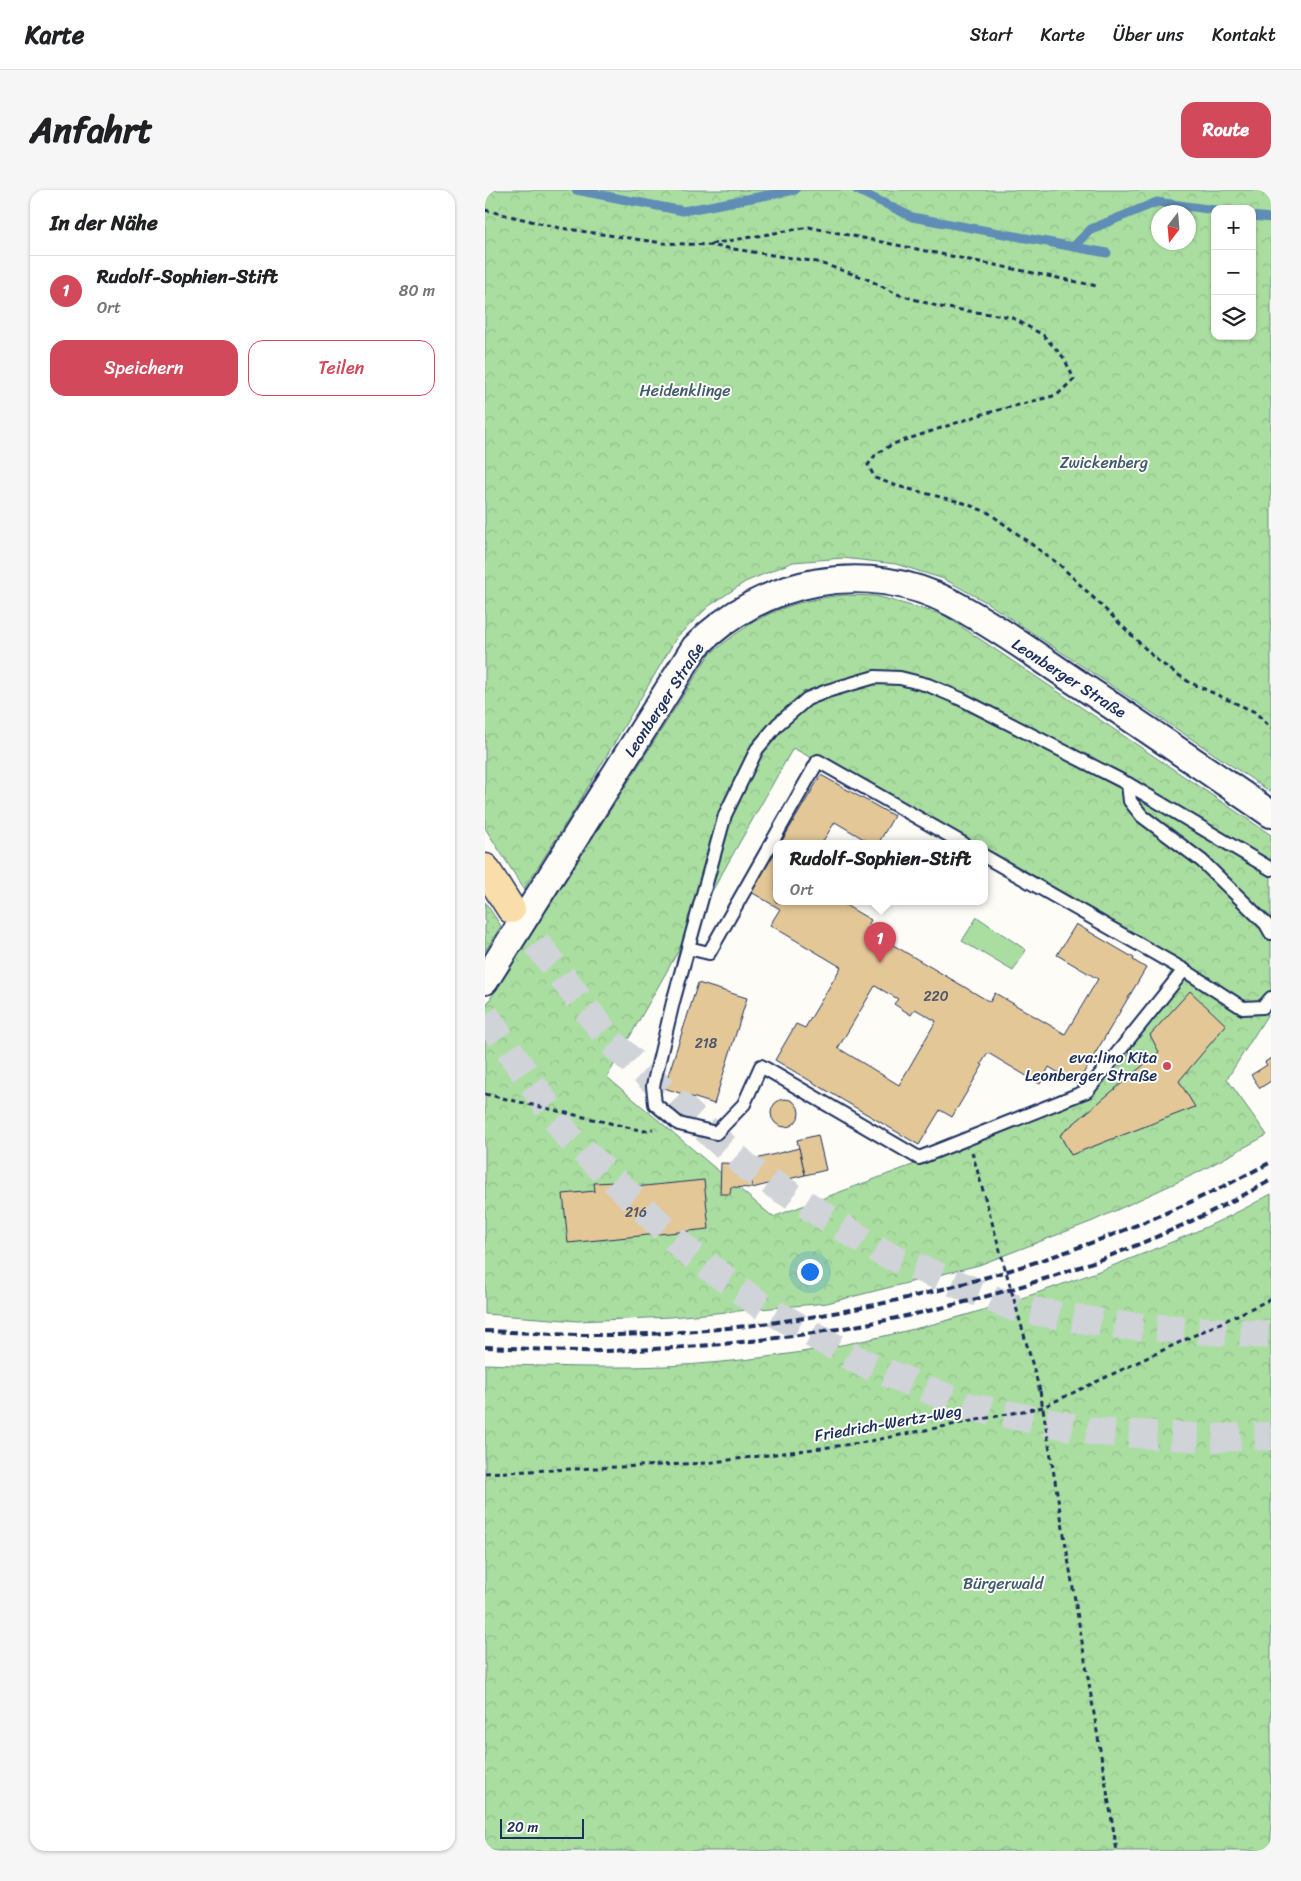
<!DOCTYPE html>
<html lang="de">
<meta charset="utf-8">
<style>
:root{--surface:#fff;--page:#f6f6f6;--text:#202124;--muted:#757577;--line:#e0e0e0;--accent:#d1495b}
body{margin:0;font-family:Sriracha,sans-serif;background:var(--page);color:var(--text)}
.controls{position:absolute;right:15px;top:15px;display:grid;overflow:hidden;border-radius:10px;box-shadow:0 1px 4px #0004}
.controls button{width:45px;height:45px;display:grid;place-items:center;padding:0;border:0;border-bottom:1px solid var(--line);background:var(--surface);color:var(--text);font:25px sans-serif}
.compass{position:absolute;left:666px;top:15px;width:45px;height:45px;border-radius:50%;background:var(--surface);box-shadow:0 1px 4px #0004;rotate:196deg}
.scale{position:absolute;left:15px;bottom:12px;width:84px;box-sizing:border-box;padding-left:5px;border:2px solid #1b2f5e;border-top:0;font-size:14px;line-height:18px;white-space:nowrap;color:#1b2f5e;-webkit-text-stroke:4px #fdfcf7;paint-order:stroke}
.you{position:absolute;left:324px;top:1081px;width:18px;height:18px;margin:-12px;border:4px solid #fff;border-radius:50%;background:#1a73e8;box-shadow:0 0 0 8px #1a73e833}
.badge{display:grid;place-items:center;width:32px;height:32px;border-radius:50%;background:var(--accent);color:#fff;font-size:16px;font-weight:700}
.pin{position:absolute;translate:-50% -41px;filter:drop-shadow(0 1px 2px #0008)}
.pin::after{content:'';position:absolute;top:26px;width:18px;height:15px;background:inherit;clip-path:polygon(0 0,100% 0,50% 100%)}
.popup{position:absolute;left:288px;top:650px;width:215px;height:65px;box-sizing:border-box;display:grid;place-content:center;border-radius:10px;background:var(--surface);filter:drop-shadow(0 1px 4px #0005);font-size:16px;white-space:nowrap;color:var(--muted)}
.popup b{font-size:19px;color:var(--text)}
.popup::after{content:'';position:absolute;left:50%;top:100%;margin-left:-10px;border:10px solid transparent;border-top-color:var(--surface)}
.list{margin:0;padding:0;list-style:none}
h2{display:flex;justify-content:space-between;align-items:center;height:65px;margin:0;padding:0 20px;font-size:21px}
h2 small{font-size:16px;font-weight:400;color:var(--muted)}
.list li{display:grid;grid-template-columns:32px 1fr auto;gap:15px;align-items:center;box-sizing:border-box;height:70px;padding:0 20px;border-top:1px solid var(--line)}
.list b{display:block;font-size:19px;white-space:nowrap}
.list p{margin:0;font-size:16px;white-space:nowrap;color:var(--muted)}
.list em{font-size:16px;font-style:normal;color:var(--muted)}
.actions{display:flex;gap:10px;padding:15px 20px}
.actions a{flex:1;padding:11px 0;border:1px solid var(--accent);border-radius:15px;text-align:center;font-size:18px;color:var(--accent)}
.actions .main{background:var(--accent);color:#fff}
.icon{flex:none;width:28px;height:28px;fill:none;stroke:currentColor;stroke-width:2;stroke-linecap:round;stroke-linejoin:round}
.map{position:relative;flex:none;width:786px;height:1661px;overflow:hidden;border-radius:15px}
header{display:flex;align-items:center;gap:30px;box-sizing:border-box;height:70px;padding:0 25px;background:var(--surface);border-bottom:1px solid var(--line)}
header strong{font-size:24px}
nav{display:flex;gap:28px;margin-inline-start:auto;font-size:18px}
.intro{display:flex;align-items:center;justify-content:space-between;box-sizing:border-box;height:120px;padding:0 30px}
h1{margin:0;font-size:35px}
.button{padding:12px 22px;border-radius:15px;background:var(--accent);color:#fff;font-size:18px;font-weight:700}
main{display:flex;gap:30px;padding:0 30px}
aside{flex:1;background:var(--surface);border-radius:15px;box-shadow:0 1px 4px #0004}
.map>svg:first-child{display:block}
.grass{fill:url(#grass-dots);stroke:#62867f}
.forest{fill:url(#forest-crowns);stroke:#62867f;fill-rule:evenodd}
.pitch{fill:#aadea0;stroke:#62867f}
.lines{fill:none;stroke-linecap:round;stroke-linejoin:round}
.stream{stroke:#618db6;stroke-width:9}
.building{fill:#e3c797;stroke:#1b2f5e;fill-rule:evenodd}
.highway-tunnel{stroke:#d0d3d8;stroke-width:28;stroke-dasharray:28 14;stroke-linecap:butt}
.lane-casing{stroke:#1b2f5e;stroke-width:16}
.street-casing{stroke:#1b2f5e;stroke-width:30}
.highway-casing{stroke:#1b2f5e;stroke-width:31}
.path{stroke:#1b2f5e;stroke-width:3;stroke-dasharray:5 4;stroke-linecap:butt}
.lane{stroke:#fdfcf7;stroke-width:12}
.street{stroke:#fdfcf7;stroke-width:26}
.highway{stroke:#f9deab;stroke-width:28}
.rail{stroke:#1b2f5e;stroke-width:4;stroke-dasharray:8 4;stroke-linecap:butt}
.path-bridge{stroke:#1b2f5e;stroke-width:3;stroke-dasharray:5 4;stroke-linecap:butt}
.poi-dot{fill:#d1495b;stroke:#fdfcf7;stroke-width:2}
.labels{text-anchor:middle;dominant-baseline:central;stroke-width:4;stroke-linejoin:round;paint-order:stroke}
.number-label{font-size:14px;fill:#4d556c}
.park-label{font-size:16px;fill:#3f5b6e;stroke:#fdfcf7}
.street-label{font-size:16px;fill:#1b2f5e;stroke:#fdfcf7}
.poi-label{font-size:16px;fill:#1b2f5e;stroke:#fdfcf7;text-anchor:end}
</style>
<header>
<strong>Karte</strong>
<nav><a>Start</a><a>Karte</a><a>Über uns</a><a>Kontakt</a></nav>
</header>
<div class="intro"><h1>Anfahrt</h1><a class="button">Route</a></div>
<main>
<aside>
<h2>In der Nähe<small></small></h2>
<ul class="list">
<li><span class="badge">1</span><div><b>Rudolf-Sophien-Stift</b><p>Ort</p></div><em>80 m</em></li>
</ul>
<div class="actions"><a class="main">Speichern</a><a>Teilen</a></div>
</aside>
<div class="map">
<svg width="786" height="1661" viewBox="0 0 786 1661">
<defs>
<pattern id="grass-dots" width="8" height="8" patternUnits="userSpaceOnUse" patternTransform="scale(1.25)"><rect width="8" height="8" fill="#aadea0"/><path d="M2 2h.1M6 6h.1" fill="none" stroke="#92bf8c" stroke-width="1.8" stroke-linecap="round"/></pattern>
<pattern id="forest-crowns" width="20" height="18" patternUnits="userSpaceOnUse" patternTransform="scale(1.25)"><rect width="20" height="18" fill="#aadea0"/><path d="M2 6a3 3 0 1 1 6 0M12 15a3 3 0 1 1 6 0" fill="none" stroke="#92bf8c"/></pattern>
</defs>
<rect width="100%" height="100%" fill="#fdfcf7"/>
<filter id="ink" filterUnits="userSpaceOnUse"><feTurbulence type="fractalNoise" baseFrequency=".02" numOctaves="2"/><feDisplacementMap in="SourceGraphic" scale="10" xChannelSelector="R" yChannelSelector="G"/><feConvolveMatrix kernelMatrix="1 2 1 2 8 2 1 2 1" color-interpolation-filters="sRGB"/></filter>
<g filter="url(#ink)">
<!-- grass -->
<path class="grass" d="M0 712 16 736 0 761Z"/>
<!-- forest -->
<g class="forest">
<path d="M0 0H786V602L501 412 459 389 411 374 358 368 308 372 260 392 224 416 192 447 90 619 39 699 0 638ZM730 19H767V146H730ZM704 22V52H674V22Z"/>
<path d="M359 405 391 406 459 425 786 645V819L742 889 782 945 712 983 608 1031 494 1075 342 1113 186 1127 93 1131 0 1124V817L224 465C271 426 298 412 359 405ZM308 558 485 654H499V662L693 768 638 874 513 943 288 1027 122 887Z"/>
<path d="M786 1004V1661H0V1174C79 1177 158 1180 237 1172 369 1160 498 1125 622 1078 678 1056 734 1034 786 1004Z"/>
</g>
<!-- pitch -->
<path class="pitch" d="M492 727 541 760 528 781 477 751Z"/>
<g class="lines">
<!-- stream -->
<g class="stream">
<path d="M91 0 198 21 310 0"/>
<path d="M372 0 427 27 622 63"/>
<path d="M767 26 786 28"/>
<path d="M588 57 606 39 672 12 730 20"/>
</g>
</g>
<!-- building -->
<g class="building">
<path d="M336 585 409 626 393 654H387L350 632 336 654H295Z"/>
<path d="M291 660V712H355L386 730 381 739 505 812 510 803 580 844 613 789 572 765 591 734 649 768 648 770 661 778 592 894 564 877 555 894 503 863 496 874 498 875 467 927 455 920 434 955 290 870 311 834 320 838 356 777 285 735 295 719 266 702ZM390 796 413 809 409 814 426 825 430 819 451 831 414 895 353 858Z"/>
<path d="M213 793 262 808 229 914 179 898Z"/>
<path d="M705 801 741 835 694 891 710 917 586 965 575 945 674 862 665 845Z"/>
<path d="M786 868V891L775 898 766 885 782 875 780 872Z"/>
<circle cx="300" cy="923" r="14"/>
<path d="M333 945 341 980 320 985 312 950Z"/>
<path d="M314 958 320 985 267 998V970Z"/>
<path d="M236 973 267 974V998L246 997 245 1004H235Z"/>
<path d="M219 990 224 1039 83 1053 78 1004 110 1001 109 993 129 992 130 999Z"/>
</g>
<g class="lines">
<!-- highway-tunnel -->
<g class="highway-tunnel">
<path d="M26 719 126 852 263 978 398 1063 530 1118 630 1135 786 1145"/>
<path d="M0 825 83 946 201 1060 274 1114 376 1172 485 1217 612 1242 730 1248 786 1246"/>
</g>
<defs>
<g id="lane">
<path d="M643 594 645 611 657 626 717 671 781 734 786 743"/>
<path d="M499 666 699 780"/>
<path d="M786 679 643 594 476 509 443 495 415 488 390 487 342 501 322 509 293 534 272 559 240 625 188 812 168 896 170 914 194 934 231 943 259 914 276 876 434 968 602 901 699 780 758 818 778 817 786 808"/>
<path d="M203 758 224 763 333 571 479 654"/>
</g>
<path id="street" d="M0 791 210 457C277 389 381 368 467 413 509 435 549 464 588 490 655 534 720 579 786 624"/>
<path id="highway" d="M0 678 26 719"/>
</defs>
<!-- lane casing -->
<use href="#lane" class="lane-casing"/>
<!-- street casing -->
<use href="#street" class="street-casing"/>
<!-- highway casing -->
<use href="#highway" class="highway-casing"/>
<!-- path -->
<g class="path">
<path d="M0 20 75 38 178 53 223 55 332 72 380 88 412 104 455 117 526 127 558 145 579 168 589 189 572 205 498 224 408 254 391 264 383 275 390 288 412 296 479 313 504 323 576 376 673 471 704 492 770 522 786 538"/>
<path d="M226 54 324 37 612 96"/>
<path d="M0 904 159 941 168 939"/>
<path d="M555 1201 632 1661"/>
<path d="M0 1283 221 1273 375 1253 558 1217 786 1109"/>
</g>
<!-- lane -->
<use href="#lane" class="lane"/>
<!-- street -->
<use href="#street" class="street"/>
<!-- highway -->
<use href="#highway" class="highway"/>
<!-- rail -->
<g class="rail">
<path d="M0 1141C31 1142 63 1144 94 1145 327 1148 582 1082 786 972"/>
<path d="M0 1157C38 1158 77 1162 115 1161 346 1156 583 1105 786 990"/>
</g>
<!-- path-bridge -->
<path class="path-bridge" d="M487 962 555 1201"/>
</g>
</g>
<!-- markers -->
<circle class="poi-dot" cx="682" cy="876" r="5"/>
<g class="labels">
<!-- number labels -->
<g class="number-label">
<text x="451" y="806">220</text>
<text x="221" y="853">218</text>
<text x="151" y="1022">216</text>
</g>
<!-- park labels -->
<g class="park-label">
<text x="200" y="200">Heidenklinge</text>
<text x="619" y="272">Zwickenberg</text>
<text x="518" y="1393">Bürgerwald</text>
</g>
<!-- street labels -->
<g class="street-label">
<text transform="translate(584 488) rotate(33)">Leonberger Straße</text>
<text transform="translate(179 510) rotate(-57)">Leonberger Straße</text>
<text transform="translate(403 1233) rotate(-10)">Friedrich-Wertz-Weg</text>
</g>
<!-- poi labels -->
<g class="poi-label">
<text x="672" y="867">eva:lino Kita<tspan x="672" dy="18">Leonberger Straße</tspan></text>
</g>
</g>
</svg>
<div class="controls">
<button>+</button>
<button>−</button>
<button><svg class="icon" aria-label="layers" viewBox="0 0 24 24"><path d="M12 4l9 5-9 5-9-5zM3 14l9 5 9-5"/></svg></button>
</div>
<svg class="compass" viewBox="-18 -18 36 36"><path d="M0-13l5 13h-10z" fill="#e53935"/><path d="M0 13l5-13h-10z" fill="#757577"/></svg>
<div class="scale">20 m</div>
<div class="you"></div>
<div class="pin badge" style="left:395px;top:773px">1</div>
<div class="popup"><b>Rudolf-Sophien-Stift</b>Ort</div>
</div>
</main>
